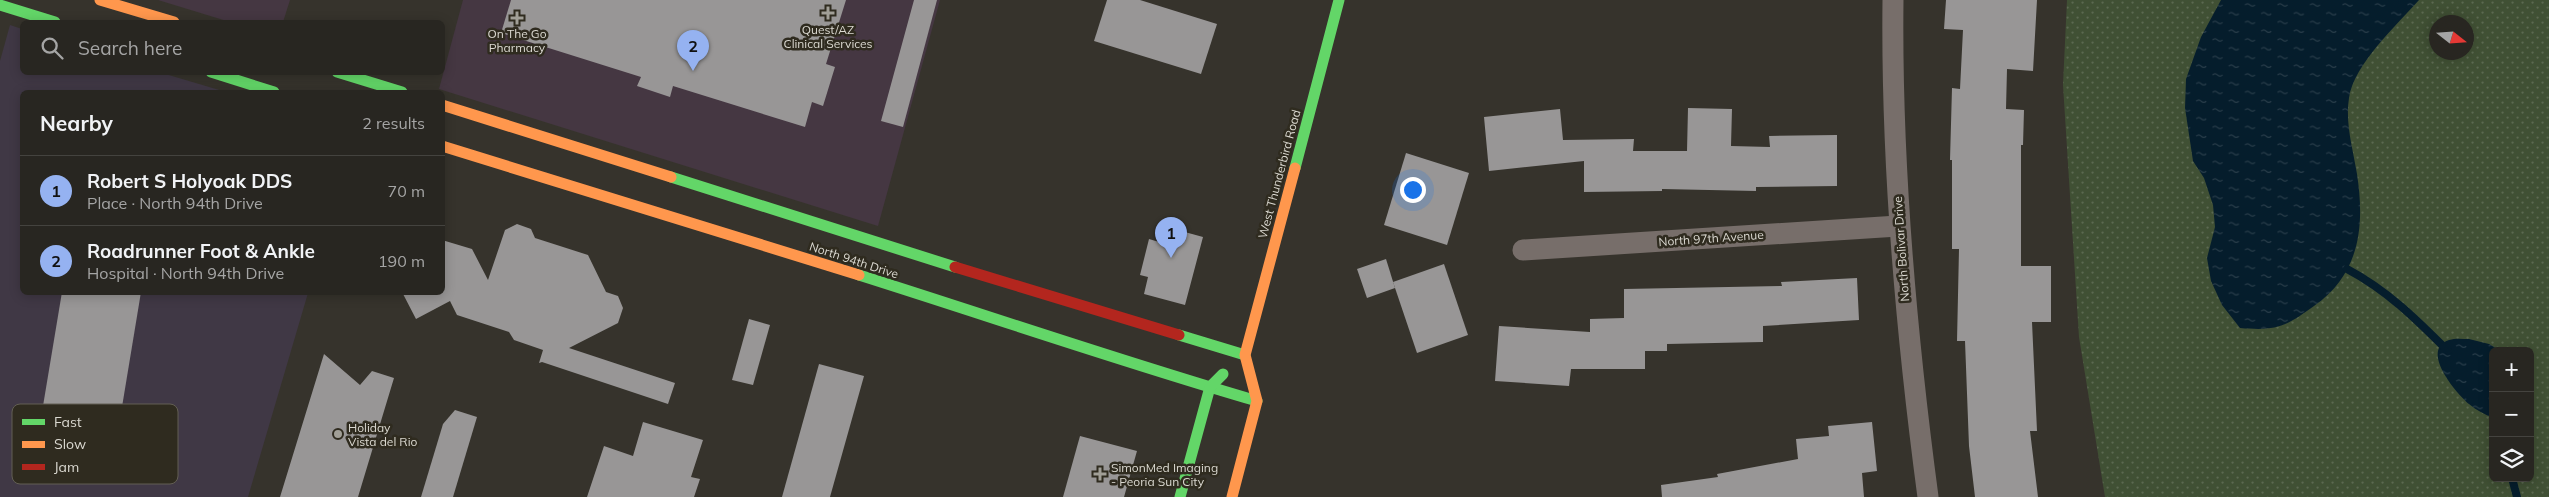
<!DOCTYPE html>
<meta charset="utf-8">
<style>
:root{--surface:#282621;--page:#302e2a;--text:#f1f3f6;--muted:#a5a5a5;--line:#44433f;--accent:#95b2f1}
body{margin:0;font-family:Mulish,sans-serif;background:var(--page);color:var(--text)}
.controls{position:absolute;right:15px;bottom:15px;display:grid;overflow:hidden;border-radius:8px;box-shadow:0 2px 12px #0003}
.controls button{width:45px;height:45px;display:grid;place-items:center;padding:0;border:0;border-bottom:1px solid var(--line);background:var(--surface);color:var(--text);font:25px sans-serif}
.compass{position:absolute;left:2429px;top:15px;width:45px;height:45px;border-radius:50%;background:var(--surface);box-shadow:0 2px 12px #0003;rotate:107deg}
.you{position:absolute;left:1412px;top:189px;width:18px;height:18px;margin:-12px;border:4px solid #fff;border-radius:50%;background:#1a73e8;box-shadow:0 0 0 8px #1a73e833}
.badge{display:grid;place-items:center;width:32px;height:32px;border-radius:50%;background:var(--accent);color:#111;font-size:16px;font-weight:700}
.pin{position:absolute;translate:-50% -41px;filter:drop-shadow(0 1px 2px #0008)}
.pin::after{content:'';position:absolute;top:26px;width:18px;height:15px;background:inherit;clip-path:polygon(0 0,100% 0,50% 100%)}
.list{margin:0;padding:0;list-style:none}
h2{display:flex;justify-content:space-between;align-items:center;height:65px;margin:0;padding:0 20px;font-size:21px}
h2 small{font-size:16px;font-weight:400;color:var(--muted)}
.list li{display:grid;grid-template-columns:32px 1fr auto;gap:15px;align-items:center;box-sizing:border-box;height:70px;padding:0 20px;border-top:1px solid var(--line)}
.list b{display:block;font-size:19px;white-space:nowrap}
.list p{margin:0;font-size:16px;white-space:nowrap;color:var(--muted)}
.list em{font-size:16px;font-style:normal;color:var(--muted)}
.icon{flex:none;width:28px;height:28px;fill:none;stroke:currentColor;stroke-width:2;stroke-linecap:round;stroke-linejoin:round}
.map{position:relative;flex:none;width:2549px;height:497px;overflow:hidden}
.search{position:absolute;background:var(--surface);box-shadow:0 2px 12px #0003;left:20px;top:20px;width:425px;height:55px;display:flex;align-items:center;gap:12px;box-sizing:border-box;padding:0 18px;border-radius:8px;color:var(--muted);font-size:19px}
.panel{position:absolute;background:var(--surface);box-shadow:0 2px 12px #0003;left:20px;top:90px;width:425px;height:205px;border-radius:8px}
.map>svg:first-child{display:block}
.commercial{fill:#453742}
.medical{fill:#403845}
.grass{fill:url(#grass-dots);fill-rule:evenodd}
.water{fill:url(#water-ripples)}
.lines{fill:none;stroke-linecap:round;stroke-linejoin:round}
.stream{stroke:#051d2c;stroke-width:8}
.building{fill:#989696}
.street{stroke:#776e6a;stroke-width:21}
.fast{stroke:#63d668;stroke-width:11}
.slow{stroke:#ff974d;stroke-width:11}
.jam{stroke:#b3261e;stroke-width:11}
.poi-dot{fill:#a19f97;stroke:#2f2b1f;stroke-width:2}
.labels{text-anchor:middle;dominant-baseline:central;stroke-width:5;stroke-linejoin:round;paint-order:stroke}
.poi-label{font-size:12px;fill:#dbd9d1;stroke:#2f2b1f}
.street-label{font-size:12px;fill:#dbd9d1;stroke:#2f2b1f}
.key{fill:#2f2b1f;stroke:#635f54;stroke-width:1}
.key-label{font-size:14px;fill:#dbd9d1}
</style>
<div class="map">
<svg width="2549" height="497" viewBox="0 0 2549 497">
<defs>
<pattern id="grass-dots" width="8" height="8" patternUnits="userSpaceOnUse" patternTransform="scale(1.25)"><rect width="8" height="8" fill="#405034"/><path d="M2 2h.1M6 6h.1" fill="none" stroke="#5b6950" stroke-width="1.8" stroke-linecap="round"/></pattern>
<pattern id="water-ripples" width="26" height="14" patternUnits="userSpaceOnUse" patternTransform="scale(1.25)"><rect width="26" height="14" fill="#051d2c"/><path d="M2 4q2-2 4 0t4 0M15 11q2-2 4 0t4 0" fill="none" stroke="#293d4a"/></pattern>
</defs>
<rect width="100%" height="100%" fill="#36332c"/>
<!-- commercial -->
<g class="commercial">
<path d="M158 0H290L283 22H230Z"/>
<path d="M463 0H940L878 226 439 89Z"/>
</g>
<!-- medical -->
<path class="medical" d="M10 25 22 29V72L162 73 226 92H22V292L308 293 248 497H0V61Z"/>
<!-- grass -->
<path class="grass" d="M2067 0H2549V497H2105L2079 337 2063 85ZM2436 22H2466V52H2436ZM2493 351H2530V478H2493Z"/>
<!-- water -->
<g class="water">
<path d="M2221 0H2419C2396 26 2354 64 2349 98 2345 123 2353 149 2357 174 2365 226 2360 274 2314 306 2285 327 2277 331 2240 328L2222 305 2211 281 2207 258 2215 227 2213 205 2204 178 2193 161 2185 108 2186 79 2201 37Z"/>
<path d="M2469 339 2489 344 2501 351H2493V418C2484 414 2476 410 2469 404 2457 394 2419 350 2449 340 2455 338 2463 339 2469 339Z"/>
</g>
<g class="lines">
<!-- stream -->
<g class="stream">
<path d="M2347 269C2387 290 2417 320 2448 351"/>
<path d="M2512 478 2517 497"/>
</g>
</g>
<!-- building -->
<g class="building">
<path d="M511 0H846L826 64 835 67 823 106 812 102 805 127 673 86 670 97 637 86 641 77 501 33Z"/>
<path d="M914 0H937L903 127 881 121Z"/>
<path d="M1107 0H1140L1217 24 1201 74 1094 41Z"/>
<path d="M1946 0H2037L2033 71 2007 69 2006 109 2024 110 2023 145H2021V266H2051V322H2032L2037 431H2030L2038 497H1975L1969 446 1965 341H1957L1959 249H1952V160H1950L1952 88 1960 89 1963 30 1944 29Z"/>
<path d="M1688 108 1732 109 1731 146 1770 147 1769 136 1837 135V186L1756 187V191L1662 189V191L1584 192V161L1489 171 1484 117 1560 109 1563 140 1634 139 1633 151H1687Z"/>
<path d="M1406 153 1469 173 1447 245 1384 225Z"/>
<path d="M517 224 531 229 535 238 588 255 606 292 618 296 623 308 618 323 569 348 675 383 668 404 542 362 539 363 543 350 514 340 509 332 457 315 450 301 416 319 402 292H442V240L472 249 488 280 505 230Z"/>
<path d="M1163 226 1203 237 1185 305 1144 294 1148 277 1140 275 1149 239 1159 242Z"/>
<path d="M1386 259 1395 288 1367 298 1357 269Z"/>
<path d="M1444 264 1468 335 1417 353 1393 282Z"/>
<path d="M1857 278 1859 320 1763 326V342L1667 344V351H1645V369H1571L1569 386 1495 381 1499 326 1590 332V319L1624 318V289L1782 286 1781 282Z"/>
<path d="M62 292H141L120 419 43 406Z"/>
<path d="M749 319 770 325 753 385 732 380Z"/>
<path d="M324 354 360 385 372 371 394 378 358 497H280Z"/>
<path d="M819 364 864 376 830 497H782Z"/>
<path d="M455 410 477 417 453 497H421L443 424Z"/>
<path d="M643 422 703 440 691 477 700 479 694 497H587L604 446 633 456Z"/>
<path d="M1872 422 1877 471 1862 473 1864 497H1662L1661 485 1718 477 1717 474 1798 459 1796 439 1829 436 1828 426Z"/>
<path d="M1080 436 1137 451 1124 497H1063Z"/>
</g>
<g class="lines">
<!-- street -->
<g class="street">
<path d="M1893 0C1891 167 1906 332 1928 497"/>
<path d="M1523 250 1898 226"/>
</g>
<!-- fast -->
<g class="fast">
<path d="M0 5 55 22"/>
<path d="M211 72 274 92"/>
<path d="M337 72 402 92"/>
<path d="M1295 168 1339 0"/>
<path d="M671 177 955 267"/>
<path d="M859 275C992 317 1123 362 1257 401"/>
<path d="M1179 335 1245 355"/>
<path d="M1180 497 1210 387 1223 374"/>
</g>
<!-- slow -->
<g class="slow">
<path d="M100 0 174 22"/>
<path d="M442 105 671 177"/>
<path d="M442 146 859 275"/>
<path d="M1232 497 1257 401 1245 355 1295 168"/>
</g>
<!-- jam -->
<path class="jam" d="M955 267 1179 335"/>
</g>
<!-- markers -->
<g class="poi-dot">
<path d="M825.5 5.5h5v5h5v5h-5v5h-5v-5h-5v-5h5z"/>
<path d="M514.5 10.5h5v5h5v5h-5v5h-5v-5h-5v-5h5z"/>
<circle cx="338" cy="434" r="5"/>
<path d="M1097.5 466.5h5v5h5v5h-5v5h-5v-5h-5v-5h5z"/>
</g>
<g class="labels">
<!-- poi labels -->
<g class="poi-label">
<text x="828" y="29">Quest/AZ<tspan x="828" dy="14">Clinical Services</tspan></text>
<text x="517" y="33">On The Go<tspan x="517" dy="14">Pharmacy</tspan></text>
<text x="348" y="427" text-anchor="start">Holiday<tspan x="348" dy="14">Vista del Rio</tspan></text>
<text x="1111" y="467" text-anchor="start">SimonMed Imaging<tspan x="1111" dy="14">- Peoria Sun City</tspan></text>
</g>
<!-- street labels -->
<g class="street-label">
<text transform="translate(1279 174) rotate(-75)">West Thunderbird Road</text>
<text transform="translate(1711 238) rotate(-4)">North 97th Avenue</text>
<text transform="translate(1901 249) rotate(-94)">North Bolivar Drive</text>
<text transform="translate(854 260) rotate(18)">North 94th Drive</text>
</g>
</g>
<!-- legend -->
<rect x="12" y="404" width="166" height="80" rx="8" class="key"/>
<rect x="22" y="419" width="23" height="6" fill="#63d668"/>
<rect x="22" y="441" width="23" height="7" fill="#ff974d"/>
<rect x="22" y="464" width="23" height="6" fill="#b3261e"/>
<g class="key-label">
<text x="54" y="427">Fast</text>
<text x="54" y="449">Slow</text>
<text x="54" y="472">Jam</text>
</g>
</svg>
<div class="controls">
<button>+</button>
<button>−</button>
<button><svg class="icon" aria-label="layers" viewBox="0 0 24 24"><path d="M12 4l9 5-9 5-9-5zM3 14l9 5 9-5"/></svg></button>
</div>
<svg class="compass" viewBox="-18 -18 36 36"><path d="M0-13l5 13h-10z" fill="#e53935"/><path d="M0 13l5-13h-10z" fill="#a5a5a5"/></svg>
<div class="you"></div>
<div class="pin badge" style="left:1171px;top:258px">1</div>
<div class="pin badge" style="left:693px;top:71px">2</div>
<div class="search"><svg class="icon" aria-label="search" viewBox="0 0 24 24"><circle cx="10" cy="10" r="6"/><path d="M15 15l6 6"/></svg>Search here</div>
<section class="panel">
<h2>Nearby<small>2 results</small></h2>
<ul class="list">
<li><span class="badge">1</span><div><b>Robert S Holyoak DDS</b><p>Place · North 94th Drive</p></div><em>70 m</em></li>
<li><span class="badge">2</span><div><b>Roadrunner Foot &amp; Ankle</b><p>Hospital · North 94th Drive</p></div><em>190 m</em></li>
</ul>
</section>
</div>
